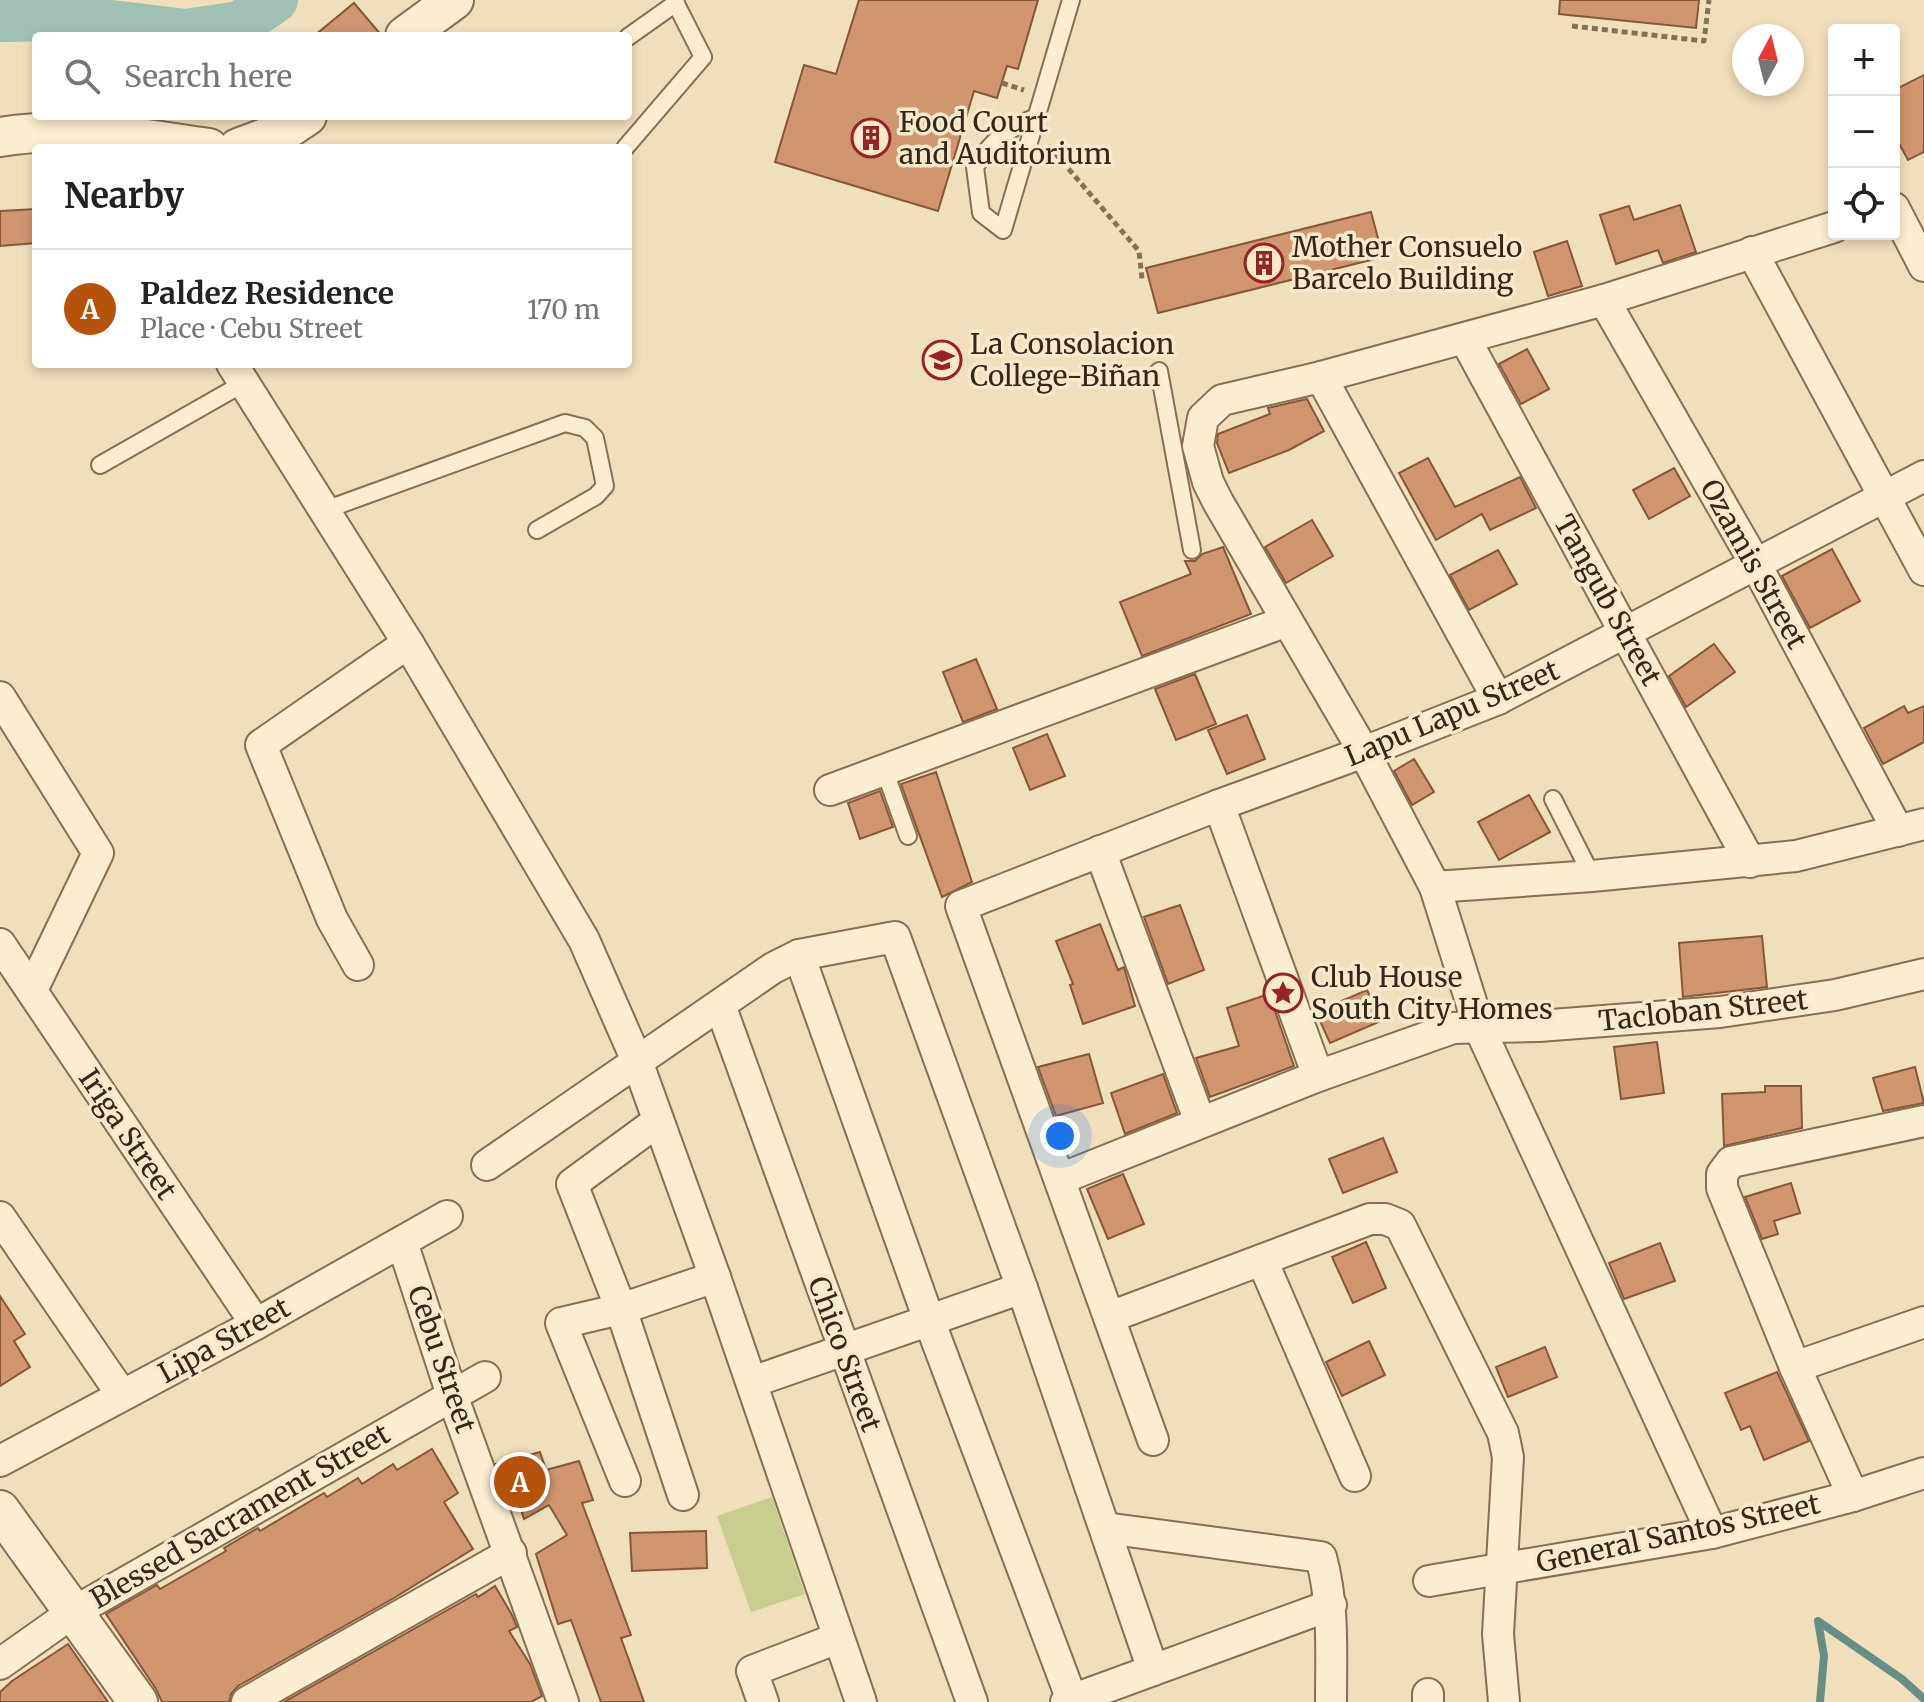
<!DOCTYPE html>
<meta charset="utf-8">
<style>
:root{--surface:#fff;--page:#f6f6f6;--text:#222;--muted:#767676;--line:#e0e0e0;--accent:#b45309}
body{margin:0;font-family:Merriweather,serif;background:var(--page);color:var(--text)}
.controls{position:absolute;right:24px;top:24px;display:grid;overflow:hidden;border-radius:8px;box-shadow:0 4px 12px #0003}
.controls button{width:72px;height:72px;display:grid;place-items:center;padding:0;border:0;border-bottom:2px solid var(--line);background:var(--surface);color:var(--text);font:40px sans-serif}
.compass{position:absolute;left:1732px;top:24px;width:72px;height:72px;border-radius:50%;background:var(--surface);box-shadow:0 4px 12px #0003;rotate:7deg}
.you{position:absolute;left:1060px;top:1136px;width:28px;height:28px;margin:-20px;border:6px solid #fff;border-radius:50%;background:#1a73e8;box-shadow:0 0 0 12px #1a73e833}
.badge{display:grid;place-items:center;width:52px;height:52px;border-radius:50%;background:var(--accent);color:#fff;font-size:26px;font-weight:700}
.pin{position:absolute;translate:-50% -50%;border:4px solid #fff;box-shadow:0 2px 8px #0006}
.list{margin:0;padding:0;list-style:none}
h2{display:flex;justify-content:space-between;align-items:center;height:104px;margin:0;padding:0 32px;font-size:34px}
h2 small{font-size:26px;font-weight:400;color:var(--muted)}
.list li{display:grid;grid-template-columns:52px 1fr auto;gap:24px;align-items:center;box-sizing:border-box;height:120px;padding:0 32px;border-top:2px solid var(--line)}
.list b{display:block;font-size:30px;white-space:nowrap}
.list p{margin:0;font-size:26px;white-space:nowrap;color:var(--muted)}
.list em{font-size:26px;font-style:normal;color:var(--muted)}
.icon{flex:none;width:44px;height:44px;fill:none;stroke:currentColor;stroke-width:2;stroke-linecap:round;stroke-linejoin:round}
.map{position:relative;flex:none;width:1924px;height:1702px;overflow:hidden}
.search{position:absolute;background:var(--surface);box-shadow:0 4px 12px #0003;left:32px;top:32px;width:600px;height:88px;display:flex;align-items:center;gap:20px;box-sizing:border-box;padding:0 28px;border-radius:8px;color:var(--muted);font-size:30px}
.panel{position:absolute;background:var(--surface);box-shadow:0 4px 12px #0003;left:32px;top:144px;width:600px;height:224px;border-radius:8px}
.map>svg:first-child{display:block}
.green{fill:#c7ce8f}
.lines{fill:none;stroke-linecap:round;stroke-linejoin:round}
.stream{stroke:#678e84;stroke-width:8}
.river{stroke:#a0c0b6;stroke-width:46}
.building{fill:#d0966f;stroke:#885739;stroke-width:2}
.service-casing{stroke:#886f54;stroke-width:20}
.minor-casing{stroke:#886f54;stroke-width:34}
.tertiary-casing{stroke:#886f54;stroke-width:42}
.path{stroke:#886f54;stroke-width:5;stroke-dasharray:6 4;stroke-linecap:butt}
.service{stroke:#fbedcf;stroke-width:16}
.minor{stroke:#fbedcf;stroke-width:30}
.tertiary{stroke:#fbedcf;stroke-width:38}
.labels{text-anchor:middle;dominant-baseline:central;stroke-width:7;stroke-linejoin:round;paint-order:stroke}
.poi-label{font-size:28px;fill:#36271a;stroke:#f7eacb;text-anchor:start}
.street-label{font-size:28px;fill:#36271a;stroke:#f7eacb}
</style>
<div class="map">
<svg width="1924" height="1702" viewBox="0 0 1924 1702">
<rect width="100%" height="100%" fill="#f0dfbb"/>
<!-- green -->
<path class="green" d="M772 1497 805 1594 751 1612 717 1516Z"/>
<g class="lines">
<!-- stream -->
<path class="stream" d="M1820 1702 1824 1656 1818 1621 1902 1679 1924 1699"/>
<!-- river -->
<path class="river" d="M0 19 70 18 186 32 240 24 275 0"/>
</g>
<!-- building -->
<g class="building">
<path d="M859 0H1038L1018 69 1007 66 997 98 974 91 938 211 775 162 804 65 836 74Z"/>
<path d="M1560 0H1699L1696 28 1559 14Z"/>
<path d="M354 3 382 36H314Z"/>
<path d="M1924 75V152L1908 160 1894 134V90Z"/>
<path d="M1680 205 1696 252 1663 263 1658 250 1616 264 1600 215 1629 206 1634 220Z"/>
<path d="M36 209V243L0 246V211Z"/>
<path d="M1371 212 1383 257 1158 313 1146 268Z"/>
<path d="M1567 241 1582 286 1548 296 1534 252Z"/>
<path d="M1527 349 1549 389 1521 404 1499 364Z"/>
<path d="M1307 399 1324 431 1289 450 1229 473 1217 443 1218 434 1270 414 1268 408Z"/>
<path d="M1428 458 1455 507 1520 477 1536 508 1490 530 1482 514 1436 540 1399 473Z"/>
<path d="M1674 468 1690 496 1649 519 1633 490Z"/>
<path d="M1312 520 1333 556 1286 583 1265 547Z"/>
<path d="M1223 547 1251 614 1142 656 1120 602 1191 574 1185 561H1195L1202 554Z"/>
<path d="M1832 549 1860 601 1810 628 1782 576Z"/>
<path d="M1498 550 1517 584 1469 610 1450 575Z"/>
<path d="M1714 644 1735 672 1686 707 1669 676Z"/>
<path d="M976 659 997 709 963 722 943 672Z"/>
<path d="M1195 674 1216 724 1176 740 1155 689Z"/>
<path d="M1904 706 1908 713 1924 706V742L1883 764 1864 728Z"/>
<path d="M1247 715 1265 759 1227 774 1208 730Z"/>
<path d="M1047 734 1065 776 1030 790 1013 748Z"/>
<path d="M1414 759 1434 792 1412 805 1394 771Z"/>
<path d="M936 772 972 882 942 897 901 784Z"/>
<path d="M880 791 893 827 860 839 848 803Z"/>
<path d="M1529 795 1550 832 1499 860 1478 822Z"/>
<path d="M1180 905 1204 970 1168 984 1144 917Z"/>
<path d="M1100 924 1118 970 1124 967 1135 1006 1083 1024 1070 985 1073 984 1056 941Z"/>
<path d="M1762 936 1767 987 1683 997 1679 943Z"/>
<path d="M1367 990 1381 1021 1330 1043 1316 1012Z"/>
<path d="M1269 994 1294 1066 1210 1097 1196 1058 1239 1046 1227 1008Z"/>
<path d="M1657 1042 1664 1093 1621 1099 1614 1047Z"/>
<path d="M1089 1054 1103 1103 1056 1116 1038 1067Z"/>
<path d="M1915 1067 1924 1103 1883 1111 1873 1078Z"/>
<path d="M1163 1074 1177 1113 1125 1134 1111 1093Z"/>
<path d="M1765 1086H1801L1802 1128 1724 1146 1722 1094 1765 1092Z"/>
<path d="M1383 1138 1397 1172 1343 1193 1329 1159Z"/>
<path d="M1123 1174 1144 1224 1108 1239 1087 1189Z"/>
<path d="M1791 1183 1800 1213 1774 1221 1778 1234 1762 1239 1745 1197Z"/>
<path d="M1366 1242 1386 1288 1353 1303 1332 1257Z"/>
<path d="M1660 1243 1675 1281 1624 1299 1609 1263Z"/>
<path d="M0 1296 25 1334 14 1341 30 1367 0 1386Z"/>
<path d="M1369 1341 1385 1375 1342 1396 1326 1362Z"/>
<path d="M1545 1347 1557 1377 1508 1397 1496 1367Z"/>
<path d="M1777 1372 1809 1441 1764 1460 1750 1426 1741 1430 1725 1393Z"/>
<path d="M432 1449 458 1493 444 1502 473 1549 394 1598 238 1686 231 1694 229 1702H162L156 1689 106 1614 157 1585 160 1589 226 1551 224 1548 258 1528 260 1531 324 1493 327 1497 358 1478 362 1484 393 1464 397 1470Z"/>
<path d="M540 1452 546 1470 579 1461 593 1500 582 1503 631 1635 621 1638 644 1702H601L571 1620 558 1624 536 1554 567 1535 549 1505 524 1519 520 1506 512 1508 496 1464Z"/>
<path d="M706 1531 707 1568 632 1571 630 1533Z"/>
<path d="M495 1586 512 1615 517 1627 509 1631 530 1664 542 1696 531 1702H284L476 1594 478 1597Z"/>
<path d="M68 1644 108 1702H0V1692L12 1681Z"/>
</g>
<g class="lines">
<defs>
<g id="service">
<path d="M628 37 676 3"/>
<path d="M1036 117C1006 130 993 139 975 167L981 213 1003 230C1026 153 1048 77 1071 0"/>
<path d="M625 148 703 57 674 0"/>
<path d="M1159 371 1192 550"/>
<path d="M100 465 244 383"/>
<path d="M325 510 565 423 585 428 595 438 605 486 596 496 537 530"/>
<path d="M884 769 908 836"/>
<path d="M1553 799 1592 876"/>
</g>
<g id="minor">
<path d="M1894 208 1924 266"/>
<path d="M1752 252 1924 570"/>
<path d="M1604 300 1755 563 1898 831"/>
<path d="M1465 339 1750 862"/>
<path d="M232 364 408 643 584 940 637 1061 715 1277 861 1702"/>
<path d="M1321 377 1498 699"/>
<path d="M0 697 98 853 32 990"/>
<path d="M830 790 1287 621"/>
<path d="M1219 805 1318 1076"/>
<path d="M1100 851 1200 1122"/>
<path d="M1435 887 1592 876 1796 856 1924 824"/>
<path d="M0 944 256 1324"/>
<path d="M799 955 929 1320 1072 1700"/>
<path d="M358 965 332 919 261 745 408 643"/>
<path d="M720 1005 972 1702"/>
<path d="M658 1121 572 1184 621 1309 683 1495"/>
<path d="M487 1165 773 968 799 955 895 937 1022 1288 1153 1670"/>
<path d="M1060 1179 1318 1076 1453 1028 1539 1026 1720 1012 1835 995 1924 974"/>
<path d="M0 1217 122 1395"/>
<path d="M402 1242 452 1395 563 1702"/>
<path d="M1262 1260 1355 1476"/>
<path d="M1110 1317 1370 1219H1385L1400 1225 1503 1433 1508 1457 1498 1634 1504 1702"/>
<path d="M1795 1367 1924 1322"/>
<path d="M752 1382 1022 1288"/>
<path d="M1153 1440 961 906 1219 805 1364 752 1498 699 1924 476"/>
<path d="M0 1461 256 1324 447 1216"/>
<path d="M625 1481 561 1323 621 1309 715 1277"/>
<path d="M1853 1496 1795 1367 1722 1188V1174L1731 1162 1924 1121"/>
<path d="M1105 1528 1321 1557C1334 1605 1331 1652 1331 1702"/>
<path d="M1712 1533 1479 1027 1435 887 1364 752 1218 502 1208 482 1198 446 1203 418 1222 400 1321 377 1604 300 1834 227"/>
<path d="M1429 1581 1712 1533 1853 1496 1924 1473"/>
<path d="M0 1664 72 1613 485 1377"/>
<path d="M1428 1694V1702"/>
<path d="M247 1702 511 1553"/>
<path d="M763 1702 752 1671 838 1638"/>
<path d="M1066 1702 1331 1605"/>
</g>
<g id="tertiary">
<path d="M405 36 454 0"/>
<path d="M0 137C71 125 138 138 209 148"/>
<path d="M238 148 286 130 307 116"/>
<path d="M0 1510 138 1702"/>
</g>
</defs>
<!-- service casing -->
<use href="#service" class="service-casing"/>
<!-- minor casing -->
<use href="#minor" class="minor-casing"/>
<!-- tertiary casing -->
<use href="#tertiary" class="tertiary-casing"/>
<!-- path -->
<g class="path">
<path d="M1572 26 1704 41 1709 0"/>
<path d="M1002 83 1024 90"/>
<path d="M1049 146 1139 251 1142 279"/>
</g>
<!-- service -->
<use href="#service" class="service"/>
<!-- minor -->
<use href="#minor" class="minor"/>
<!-- tertiary -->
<use href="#tertiary" class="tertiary"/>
</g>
<!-- icons -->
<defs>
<symbol id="building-ring" viewBox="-11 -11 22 22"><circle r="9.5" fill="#f7eacb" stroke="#9a2124" stroke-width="1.5"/><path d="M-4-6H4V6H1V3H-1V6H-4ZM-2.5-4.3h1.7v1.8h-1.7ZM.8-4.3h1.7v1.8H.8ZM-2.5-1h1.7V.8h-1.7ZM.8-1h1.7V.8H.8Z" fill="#9a2124"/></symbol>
<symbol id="university-ring" viewBox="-11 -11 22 22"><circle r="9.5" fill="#f7eacb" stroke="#9a2124" stroke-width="1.5"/><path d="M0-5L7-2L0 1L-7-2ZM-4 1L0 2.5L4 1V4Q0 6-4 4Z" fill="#9a2124"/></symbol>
<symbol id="sight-ring" viewBox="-11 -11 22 22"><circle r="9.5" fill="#f7eacb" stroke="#9a2124" stroke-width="1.5"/><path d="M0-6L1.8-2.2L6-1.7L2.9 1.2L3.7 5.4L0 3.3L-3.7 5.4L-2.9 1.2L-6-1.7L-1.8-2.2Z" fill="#9a2124"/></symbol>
</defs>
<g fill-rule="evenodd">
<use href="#building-ring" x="849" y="116" width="44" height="44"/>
<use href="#building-ring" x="1242" y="241" width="44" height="44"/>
<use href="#university-ring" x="920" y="338" width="44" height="44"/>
<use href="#sight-ring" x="1261" y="971" width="44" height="44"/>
</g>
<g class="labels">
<!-- poi labels -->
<g class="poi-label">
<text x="899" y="122">Food Court<tspan x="899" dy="32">and Auditorium</tspan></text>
<text x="1292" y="247">Mother Consuelo<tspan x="1292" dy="32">Barcelo Building</tspan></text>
<text x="970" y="344">La Consolacion<tspan x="970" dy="32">College-Biñan</tspan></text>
<text x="1311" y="977">Club House<tspan x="1311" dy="32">South City Homes</tspan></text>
</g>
<!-- street labels -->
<g class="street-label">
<text transform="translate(1754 564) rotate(61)">Ozamis Street</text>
<text transform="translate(1608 600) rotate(61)">Tangub Street</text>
<text transform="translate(1452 713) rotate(-23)">Lapu Lapu Street</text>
<text transform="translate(1703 1010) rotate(-6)">Tacloban Street</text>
<text transform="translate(128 1134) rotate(56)">Iriga Street</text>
<text transform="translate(224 1340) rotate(-29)">Lipa Street</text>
<text transform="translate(845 1354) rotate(70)">Chico Street</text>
<text transform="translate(442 1359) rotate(71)">Cebu Street</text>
<text transform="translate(240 1516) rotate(-30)">Blessed Sacrament Street</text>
<text transform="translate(1678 1533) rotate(-12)">General Santos Street</text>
</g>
</g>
</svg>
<div class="controls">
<button>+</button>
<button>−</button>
<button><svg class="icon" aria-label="locate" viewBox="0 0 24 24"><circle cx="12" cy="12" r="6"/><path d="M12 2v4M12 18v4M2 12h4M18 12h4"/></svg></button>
</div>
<svg class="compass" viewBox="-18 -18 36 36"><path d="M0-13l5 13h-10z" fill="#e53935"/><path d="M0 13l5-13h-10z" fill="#767676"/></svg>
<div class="you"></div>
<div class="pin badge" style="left:520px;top:1482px">A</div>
<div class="search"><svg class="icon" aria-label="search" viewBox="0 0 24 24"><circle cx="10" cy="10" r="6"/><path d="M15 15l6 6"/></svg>Search here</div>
<section class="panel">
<h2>Nearby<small></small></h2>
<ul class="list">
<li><span class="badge">A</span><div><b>Paldez Residence</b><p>Place · Cebu Street</p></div><em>170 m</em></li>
</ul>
</section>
</div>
